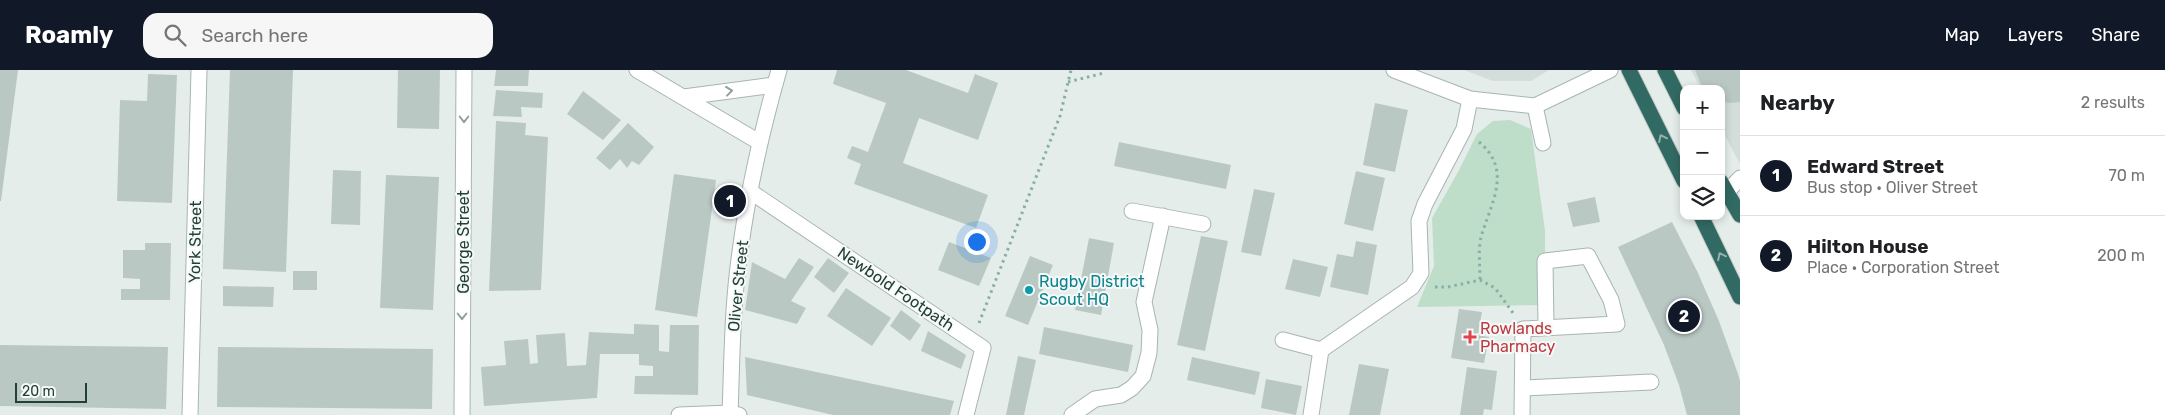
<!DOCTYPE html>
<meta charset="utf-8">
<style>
:root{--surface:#fff;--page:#f6f6f6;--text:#202124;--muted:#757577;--line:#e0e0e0;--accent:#111827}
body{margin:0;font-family:Rubik,sans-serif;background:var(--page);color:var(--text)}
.controls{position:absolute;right:15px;top:15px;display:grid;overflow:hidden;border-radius:10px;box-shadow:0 2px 8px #0003}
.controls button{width:45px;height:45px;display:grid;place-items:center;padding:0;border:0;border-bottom:1px solid var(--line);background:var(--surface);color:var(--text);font:25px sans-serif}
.scale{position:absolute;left:15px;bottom:12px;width:72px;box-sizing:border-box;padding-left:5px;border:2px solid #243f39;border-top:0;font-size:14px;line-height:18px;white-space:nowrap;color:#243f39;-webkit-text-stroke:4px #f5faf8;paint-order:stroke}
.you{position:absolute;left:976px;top:171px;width:18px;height:18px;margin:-12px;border:4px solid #fff;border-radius:50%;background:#1a73e8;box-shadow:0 0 0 8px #1a73e833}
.badge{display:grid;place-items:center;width:32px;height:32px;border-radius:50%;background:var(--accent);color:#fff;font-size:16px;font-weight:700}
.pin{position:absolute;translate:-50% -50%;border:2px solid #fff;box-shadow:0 1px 5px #0006}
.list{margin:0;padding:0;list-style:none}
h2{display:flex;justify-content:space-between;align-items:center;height:65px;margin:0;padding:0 20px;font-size:21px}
h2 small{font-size:16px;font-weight:400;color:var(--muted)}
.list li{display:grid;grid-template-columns:32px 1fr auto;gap:15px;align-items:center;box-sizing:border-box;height:80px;padding:0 20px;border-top:1px solid var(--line)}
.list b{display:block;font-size:19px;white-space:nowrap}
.list p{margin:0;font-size:16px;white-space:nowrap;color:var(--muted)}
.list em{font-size:16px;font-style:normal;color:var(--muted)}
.icon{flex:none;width:28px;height:28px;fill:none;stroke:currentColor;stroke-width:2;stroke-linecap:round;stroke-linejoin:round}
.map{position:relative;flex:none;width:1740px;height:345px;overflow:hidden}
header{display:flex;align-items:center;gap:30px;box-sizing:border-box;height:70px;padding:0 25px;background:var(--accent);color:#fff}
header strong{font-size:24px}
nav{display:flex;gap:28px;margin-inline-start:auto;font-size:18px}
.search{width:350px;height:45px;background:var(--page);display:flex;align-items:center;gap:12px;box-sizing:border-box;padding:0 18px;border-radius:15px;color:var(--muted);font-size:19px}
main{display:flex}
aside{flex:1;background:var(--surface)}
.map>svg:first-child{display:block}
.built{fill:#d3ddd9}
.green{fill:#bedec9}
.building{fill:#bac8c3}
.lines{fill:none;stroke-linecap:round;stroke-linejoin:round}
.minor-casing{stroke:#a7b5b1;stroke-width:17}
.highway-casing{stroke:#c2c9c8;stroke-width:17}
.path{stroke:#86b0a5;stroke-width:3;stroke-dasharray:2.5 4;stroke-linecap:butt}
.minor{stroke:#fff;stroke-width:15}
.highway{stroke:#316a62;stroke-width:15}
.oneway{stroke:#929f9c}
.oneway2{stroke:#93b2ad}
.culture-dot{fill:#0f9aa8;stroke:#f5faf8;stroke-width:2}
.health-dot{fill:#e0444e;stroke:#f5faf8;stroke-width:2}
.labels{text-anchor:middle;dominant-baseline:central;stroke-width:4;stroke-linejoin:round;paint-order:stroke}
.street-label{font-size:16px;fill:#243f39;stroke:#f5faf8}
.culture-label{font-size:16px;fill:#0d838f;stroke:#f5faf8;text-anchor:start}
.health-label{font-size:16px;fill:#be3a42;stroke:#f5faf8;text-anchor:start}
</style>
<header>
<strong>Roamly</strong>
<div class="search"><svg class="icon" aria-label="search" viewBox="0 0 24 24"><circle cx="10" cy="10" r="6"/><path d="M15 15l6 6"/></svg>Search here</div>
<nav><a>Map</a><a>Layers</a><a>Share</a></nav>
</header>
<main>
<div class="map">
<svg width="1740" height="345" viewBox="0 0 1740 345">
<rect width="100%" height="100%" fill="#e5edea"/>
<!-- built -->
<g class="built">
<path d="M1464 0H1549L1531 11H1493Z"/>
<path d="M1691 0H1740V94L1721 58V19H1701Z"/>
</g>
<!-- green -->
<path class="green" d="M1510 50 1531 59 1545 161V235L1417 237 1434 196 1432 148 1458 102 1477 64 1493 51Z"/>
<!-- building -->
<g class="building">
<path d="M0 0H18L1 131H0Z"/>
<path d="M230 0H293L286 202 223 199Z"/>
<path d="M398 0H440L439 59 397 58Z"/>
<path d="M496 0H529L528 16H494Z"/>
<path d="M837 0H906L968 23 975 4 998 13 978 70 919 48 903 93 988 125 976 158 854 114 861 94 847 88 852 76 868 82 886 33 833 14Z"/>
<path d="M1695 0H1740V32L1729 33 1721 31V19H1703Z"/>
<path d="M148 4 177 5 172 133 117 131 120 30 147 31Z"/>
<path d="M496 20 543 23 542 38 521 37 522 47 493 46Z"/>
<path d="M583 21 621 50 603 70 567 44Z"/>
<path d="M1375 33 1408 40 1395 102 1363 95Z"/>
<path d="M496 51 526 53 525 65 548 67 541 220 489 221Z"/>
<path d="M628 53 654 77 639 95 632 91 627 98 620 89 610 100 596 88Z"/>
<path d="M1119 72 1231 95 1226 119 1114 96Z"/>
<path d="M333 100 361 101 360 155 331 154Z"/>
<path d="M1356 101 1385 108 1373 161 1344 154Z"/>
<path d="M674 104 716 110 697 247 655 240Z"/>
<path d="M386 105 439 107 433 240 380 238Z"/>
<path d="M1254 119 1275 123 1261 186 1241 182Z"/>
<path d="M1595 127 1600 152 1573 157 1567 133Z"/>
<path d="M1672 152 1697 201 1719 251 1738 304 1740 311V345H1687L1679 315 1664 275 1618 177Z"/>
<path d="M1201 166 1228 171 1205 281 1177 275Z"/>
<path d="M1089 168 1114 173 1101 245 1075 240Z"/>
<path d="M1356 171 1377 175 1368 225 1330 217 1337 184 1353 187Z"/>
<path d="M949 172 991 188 979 216 938 200Z"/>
<path d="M145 173H171L170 230H121V219H140V209L123 208V180H145Z"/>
<path d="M1030 186 1053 195 1028 255 1005 246Z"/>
<path d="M799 188 814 197 791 231 806 238 797 254 745 240 752 192 785 209Z"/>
<path d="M828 188 849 203 834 223 814 207Z"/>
<path d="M1293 189 1328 197 1320 227 1285 219Z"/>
<rect x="293" y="201" width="24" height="19"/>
<path d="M223 216 274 217 273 237 223 236Z"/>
<path d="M846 218 891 248 872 276 827 246Z"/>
<path d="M1459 239 1482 242 1478 265 1489 267 1484 293 1451 288Z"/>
<path d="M901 240 921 255 910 271 890 256Z"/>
<path d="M634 254 659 255V281L669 282 670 255H699L698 325 634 324 635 306H653V296L639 295V284H600L597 328 484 336 481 297 506 295 504 271 528 269 530 294 538 293 536 265 565 263 567 296 586 295 589 262 634 264Z"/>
<path d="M1044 257 1133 275 1128 302 1039 284Z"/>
<path d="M928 261 966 285 961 299 921 281Z"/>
<path d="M0 275 168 277 166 339 0 336Z"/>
<path d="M218 277 433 279 432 339 217 337Z"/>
<path d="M1018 286 1036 290 1024 345H1006Z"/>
<path d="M745 287 954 331 950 345H833L747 325Z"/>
<path d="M1192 287 1260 302 1255 325 1187 310Z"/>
<path d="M1359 294 1389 299 1380 345H1349Z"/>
<path d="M1467 297 1497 301 1492 340 1484 339 1483 345H1460Z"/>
<path d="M1266 309 1302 316 1296 345 1261 338Z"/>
</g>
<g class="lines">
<defs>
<g id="minor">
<path d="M637 0 759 72"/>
<path d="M1394 0 1470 29 1535 36 1610 0"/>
<path d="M684 27 774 15"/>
<path d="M1535 36 1543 73"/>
<path d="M751 122 983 278 966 345"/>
<path d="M1726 123 1740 108"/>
<path d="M1132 141 1203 154"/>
<path d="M1283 270 1321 280"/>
<path d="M1523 318 1651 312"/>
<path d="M190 345 199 0"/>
<path d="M462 345 464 0"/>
<path d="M679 345 730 343 739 345"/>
<path d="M730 345C732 291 732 236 740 182 748 120 762 60 779 0"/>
<path d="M1072 345 1095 329 1121 325 1132 318 1143 306 1149 283 1150 260 1144 232 1163 146"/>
<path d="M1311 345 1321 280 1412 217 1421 203 1419 151 1425 134 1464 59 1470 29"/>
<path d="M1522 345 1523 259 1617 254 1611 230 1588 186 1545 191 1546 257"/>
</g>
<g id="highway">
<path d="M1629 0 1684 111"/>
<path d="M1665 0 1684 38"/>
<path d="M1721 112 1740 145"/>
<path d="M1701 146 1740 227"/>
</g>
</defs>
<!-- minor casing -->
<use href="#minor" class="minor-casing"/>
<!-- highway casing -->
<use href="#highway" class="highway-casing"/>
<!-- path -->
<g class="path">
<path d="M1068 12 1104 3"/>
<path d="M1479 72C1513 100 1491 133 1481 167 1478 180 1480 196 1480 210"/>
<path d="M1435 217H1448L1480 210 1495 218 1513 243"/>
<path d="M979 253 1060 46 1071 0"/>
</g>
<!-- minor -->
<use href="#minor" class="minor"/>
<!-- highway -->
<use href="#highway" class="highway"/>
</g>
<!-- one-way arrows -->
<defs><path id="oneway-chevron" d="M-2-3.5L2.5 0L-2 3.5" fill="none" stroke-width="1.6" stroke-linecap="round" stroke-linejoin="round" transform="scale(1.25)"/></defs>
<g class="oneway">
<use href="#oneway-chevron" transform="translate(729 21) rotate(-7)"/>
<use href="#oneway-chevron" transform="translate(464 49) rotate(90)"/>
<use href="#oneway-chevron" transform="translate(462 246) rotate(90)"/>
</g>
<g class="oneway2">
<use href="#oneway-chevron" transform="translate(1662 68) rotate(-116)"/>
<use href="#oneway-chevron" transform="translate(1721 186) rotate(-116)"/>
</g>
<!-- markers -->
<circle class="culture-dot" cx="1029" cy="220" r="5"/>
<path class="health-dot" d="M1467.5 259.5h5v5h5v5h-5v5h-5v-5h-5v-5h5z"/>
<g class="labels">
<!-- street labels -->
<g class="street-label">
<text transform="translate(195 172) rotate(-89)">York Street</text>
<text transform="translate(463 172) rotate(-90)">George Street</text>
<text transform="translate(738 216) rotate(-84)">Oliver Street</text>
<text transform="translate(896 219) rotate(34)">Newbold Footpath</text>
</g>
<!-- culture labels -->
<g class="culture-label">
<text x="1039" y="211">Rugby District<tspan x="1039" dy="18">Scout HQ</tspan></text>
</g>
<!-- health labels -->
<g class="health-label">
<text x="1480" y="258">Rowlands<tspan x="1480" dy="18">Pharmacy</tspan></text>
</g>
</g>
</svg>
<div class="controls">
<button>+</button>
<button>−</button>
<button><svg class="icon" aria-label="layers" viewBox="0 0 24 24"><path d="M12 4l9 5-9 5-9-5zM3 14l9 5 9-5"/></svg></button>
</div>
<div class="scale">20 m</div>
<div class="you"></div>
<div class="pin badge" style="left:730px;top:131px">1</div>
<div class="pin badge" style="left:1684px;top:246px">2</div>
</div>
<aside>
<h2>Nearby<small>2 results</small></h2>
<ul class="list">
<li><span class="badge">1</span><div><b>Edward Street</b><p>Bus stop · Oliver Street</p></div><em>70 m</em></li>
<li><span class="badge">2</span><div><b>Hilton House</b><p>Place · Corporation Street</p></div><em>200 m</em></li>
</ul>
</aside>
</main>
